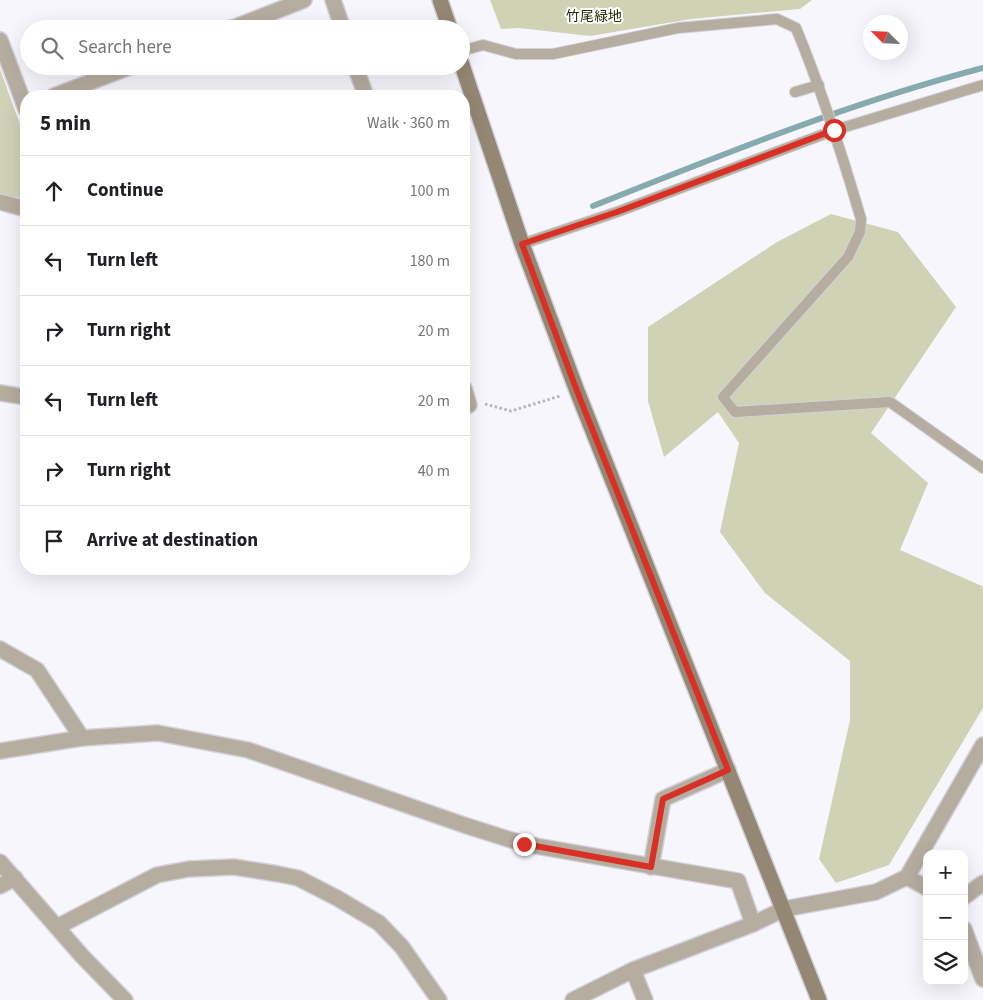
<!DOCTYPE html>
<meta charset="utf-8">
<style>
:root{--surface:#fff;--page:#f2f2f2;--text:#202124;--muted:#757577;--line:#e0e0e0}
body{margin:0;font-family:"Source Sans 3","Noto Sans JP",sans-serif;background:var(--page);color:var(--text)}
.controls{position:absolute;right:15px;bottom:15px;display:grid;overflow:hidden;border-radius:10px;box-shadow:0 5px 20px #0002}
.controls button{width:45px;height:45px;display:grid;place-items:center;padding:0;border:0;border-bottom:1px solid var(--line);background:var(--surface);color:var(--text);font:25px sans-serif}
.compass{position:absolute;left:863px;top:15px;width:45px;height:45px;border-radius:50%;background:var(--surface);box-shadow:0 5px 20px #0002;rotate:294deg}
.stop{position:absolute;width:15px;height:15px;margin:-11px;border:4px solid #d93025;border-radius:50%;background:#fff}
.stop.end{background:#d93025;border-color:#fff;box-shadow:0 1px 5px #0008}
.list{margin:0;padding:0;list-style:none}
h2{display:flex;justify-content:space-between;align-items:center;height:65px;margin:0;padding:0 20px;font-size:21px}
h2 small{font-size:16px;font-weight:400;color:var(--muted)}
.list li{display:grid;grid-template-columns:32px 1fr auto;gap:15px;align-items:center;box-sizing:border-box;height:70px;padding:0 20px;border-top:1px solid var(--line)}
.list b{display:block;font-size:19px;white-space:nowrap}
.list em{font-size:16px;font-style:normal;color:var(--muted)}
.icon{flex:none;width:28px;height:28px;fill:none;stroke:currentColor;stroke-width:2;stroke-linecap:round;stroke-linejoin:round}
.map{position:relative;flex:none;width:983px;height:1000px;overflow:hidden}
.search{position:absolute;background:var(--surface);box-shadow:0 5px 20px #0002;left:20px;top:20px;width:450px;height:55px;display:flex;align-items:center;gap:12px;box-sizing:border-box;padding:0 18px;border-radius:28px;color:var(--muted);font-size:19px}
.panel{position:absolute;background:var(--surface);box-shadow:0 5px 20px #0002;left:20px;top:90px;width:450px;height:485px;border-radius:20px}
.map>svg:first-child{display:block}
.green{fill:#cfd2b5}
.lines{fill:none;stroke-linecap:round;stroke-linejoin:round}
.stream{stroke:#85abb1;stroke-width:6}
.lane-casing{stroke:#d3d1d9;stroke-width:12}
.street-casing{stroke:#d3d1d9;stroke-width:18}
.secondary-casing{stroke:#d3d1d9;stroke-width:18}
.path{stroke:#b8b5be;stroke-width:3;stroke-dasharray:2.5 2.5;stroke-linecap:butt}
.lane{stroke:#b5ad9f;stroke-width:10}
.street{stroke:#b5ad9f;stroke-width:15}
.secondary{stroke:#948874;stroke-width:15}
.route{stroke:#d93025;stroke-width:6}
.labels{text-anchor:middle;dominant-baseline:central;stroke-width:4;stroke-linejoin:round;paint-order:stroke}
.park-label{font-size:14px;fill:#2a2c04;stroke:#fff}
</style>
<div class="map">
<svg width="983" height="1000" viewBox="0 0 983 1000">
<rect width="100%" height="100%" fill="#f8f6fd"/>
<!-- green -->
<g class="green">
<path d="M490 0H812L800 9 691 19 590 36 519 28 501 29Z"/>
<path d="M0 69 26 141V199L0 194Z"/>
<path d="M831 214 898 232 956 307 871 433 928 483 900 550 982 586 983 588V708L889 865 836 883 819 859 850 720V661L765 593 720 532 739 443 718 412 664 457 648 401V327L777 242Z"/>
</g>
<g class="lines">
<!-- stream -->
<path class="stream" d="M593 206C721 155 849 103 983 68"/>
<defs>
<g id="lane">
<path d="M461 51 483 45 516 54H553L678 28 777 19 796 28C822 91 842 154 861 219L860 232 848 257 723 397 735 412 890 402 983 468"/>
<path d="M795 92 819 85"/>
<path d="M522 244 617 212 835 130 983 85"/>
</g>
<g id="street">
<path d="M333 0 343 29"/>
<path d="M230 29 304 0"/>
<path d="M0 40 26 109"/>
<path d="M355 66 366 96"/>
<path d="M54 96 132 66"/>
<path d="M0 202 26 209"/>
<path d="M464 388 469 405H464"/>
<path d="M0 393 26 397"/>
<path d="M0 649 37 670 82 738"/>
<path d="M0 751 82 738 158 733 248 750 464 825 524 844 738 881 753 924"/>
<path d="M0 862 82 956 125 1000"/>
<path d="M651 867 663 799 728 770"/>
<path d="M907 877 927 888"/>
<path d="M0 886 15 878"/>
<path d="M964 897 983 883"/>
<path d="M57 927 157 875 189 869 234 867 278 874 298 878 337 898 379 923 402 947 439 1000"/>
<path d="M964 929 983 979"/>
<path d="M633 970 645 1000"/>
<path d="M573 1000 633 970 753 924 784 909 876 892 907 877 983 745"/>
</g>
<g id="secondary">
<path d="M440 0 450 29"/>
<path d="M461 62 522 244 577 391 819 1000"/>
</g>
</defs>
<!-- lane casing -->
<use href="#lane" class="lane-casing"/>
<!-- street casing -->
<use href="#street" class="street-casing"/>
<!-- secondary casing -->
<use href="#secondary" class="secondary-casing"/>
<!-- path -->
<path class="path" d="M485 404 511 411 560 396"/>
<!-- lane -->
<use href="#lane" class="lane"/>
<!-- street -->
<use href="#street" class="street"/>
<!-- secondary -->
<use href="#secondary" class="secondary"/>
</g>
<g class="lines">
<!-- route -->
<path class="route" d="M524 844 651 867 663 799 728 770 577 391 522 244 617 212 834 130"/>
</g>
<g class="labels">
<!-- park labels -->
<g class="park-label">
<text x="594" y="17">竹尾緑地</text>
</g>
</g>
</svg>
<div class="controls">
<button>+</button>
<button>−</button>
<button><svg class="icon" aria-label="layers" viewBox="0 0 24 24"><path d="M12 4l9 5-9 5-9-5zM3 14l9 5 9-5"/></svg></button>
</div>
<svg class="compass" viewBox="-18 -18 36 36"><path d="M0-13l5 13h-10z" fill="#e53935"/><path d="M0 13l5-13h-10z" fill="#757577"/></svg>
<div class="stop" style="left:834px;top:130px"></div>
<div class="stop end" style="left:524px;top:844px"></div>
<div class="search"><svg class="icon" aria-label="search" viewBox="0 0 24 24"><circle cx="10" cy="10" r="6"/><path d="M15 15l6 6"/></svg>Search here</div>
<section class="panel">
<h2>5 min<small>Walk · 360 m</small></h2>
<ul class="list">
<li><svg class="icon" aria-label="ahead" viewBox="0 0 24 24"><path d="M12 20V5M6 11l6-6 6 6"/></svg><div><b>Continue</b></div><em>100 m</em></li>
<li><svg class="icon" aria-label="left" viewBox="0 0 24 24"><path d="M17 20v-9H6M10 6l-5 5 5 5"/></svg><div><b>Turn left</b></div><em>180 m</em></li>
<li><svg class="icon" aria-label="right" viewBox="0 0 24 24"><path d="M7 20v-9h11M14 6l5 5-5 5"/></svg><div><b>Turn right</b></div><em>20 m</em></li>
<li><svg class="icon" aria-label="left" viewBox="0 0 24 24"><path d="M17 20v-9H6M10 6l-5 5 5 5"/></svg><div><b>Turn left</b></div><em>20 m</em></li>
<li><svg class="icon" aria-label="right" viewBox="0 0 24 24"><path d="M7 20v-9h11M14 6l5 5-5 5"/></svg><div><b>Turn right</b></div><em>40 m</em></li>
<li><svg class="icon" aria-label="arrive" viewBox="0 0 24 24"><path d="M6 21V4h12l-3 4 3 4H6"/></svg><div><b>Arrive at destination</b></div></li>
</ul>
</section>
</div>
